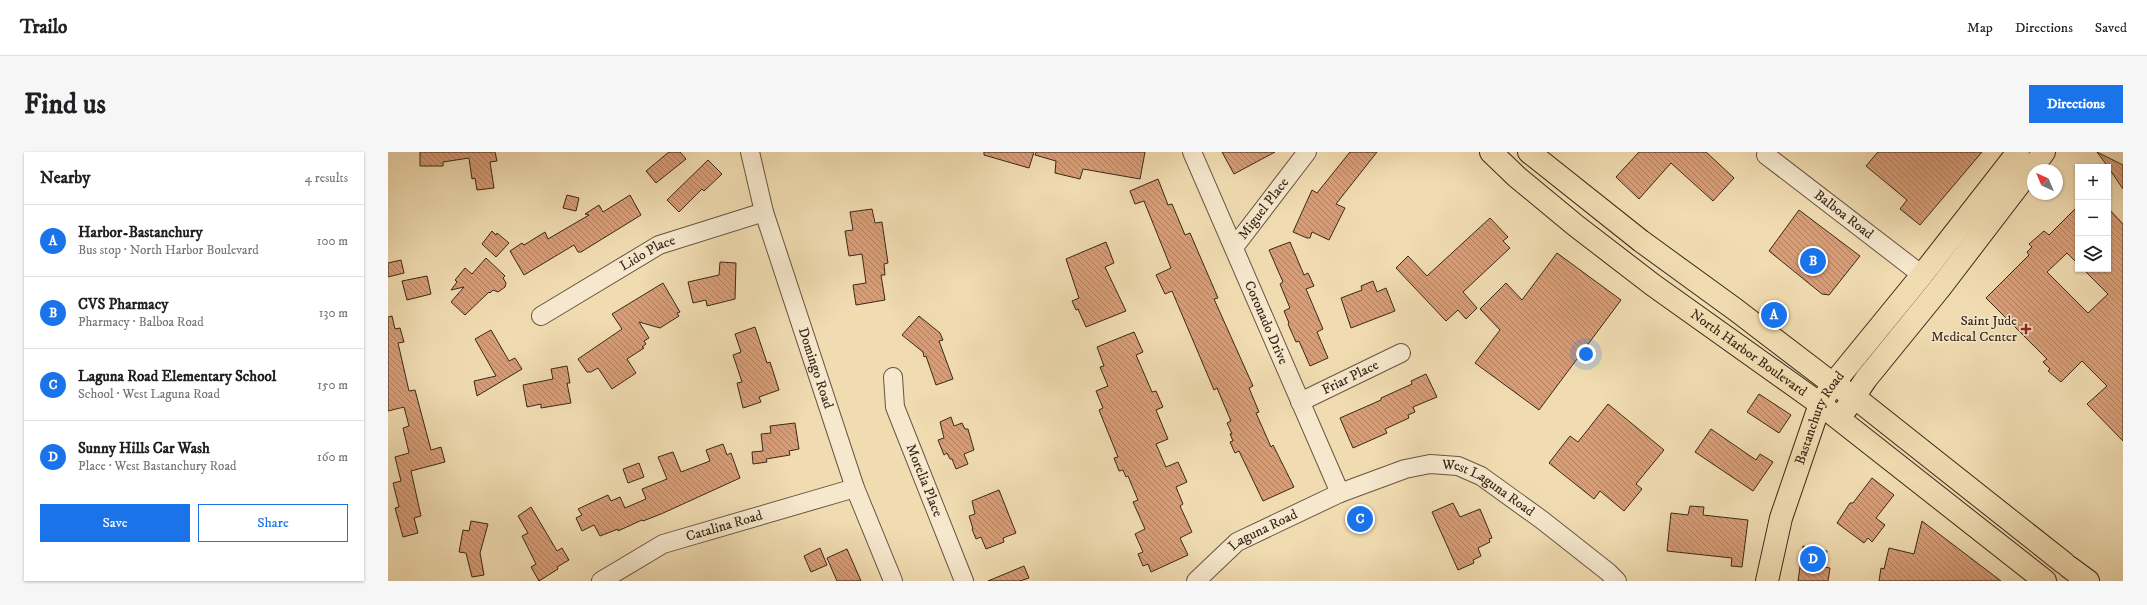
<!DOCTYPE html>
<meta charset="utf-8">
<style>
:root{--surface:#fff;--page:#f6f6f6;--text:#202124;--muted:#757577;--line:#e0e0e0;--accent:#1a73e8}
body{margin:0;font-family:"IM FELL DW Pica",serif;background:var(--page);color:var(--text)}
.controls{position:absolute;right:12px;top:12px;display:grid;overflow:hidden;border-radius:0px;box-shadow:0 1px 3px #0004}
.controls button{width:36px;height:36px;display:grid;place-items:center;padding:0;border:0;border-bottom:1px solid var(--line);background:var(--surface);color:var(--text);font:20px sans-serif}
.compass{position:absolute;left:1639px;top:12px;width:36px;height:36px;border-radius:50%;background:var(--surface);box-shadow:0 1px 3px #0004;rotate:316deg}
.you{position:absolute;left:1198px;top:202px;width:14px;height:14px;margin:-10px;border:3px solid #fff;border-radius:50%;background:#1a73e8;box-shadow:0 0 0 6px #1a73e833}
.badge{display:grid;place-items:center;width:26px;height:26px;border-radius:50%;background:var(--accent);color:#fff;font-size:13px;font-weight:700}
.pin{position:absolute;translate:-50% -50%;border:2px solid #fff;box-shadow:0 1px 4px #0006}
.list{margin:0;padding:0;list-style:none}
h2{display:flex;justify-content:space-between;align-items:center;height:52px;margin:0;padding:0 16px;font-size:17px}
h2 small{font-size:13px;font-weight:400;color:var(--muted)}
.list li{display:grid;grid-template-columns:26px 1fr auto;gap:12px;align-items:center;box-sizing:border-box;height:72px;padding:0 16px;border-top:1px solid var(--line)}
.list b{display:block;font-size:15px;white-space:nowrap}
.list p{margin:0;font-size:13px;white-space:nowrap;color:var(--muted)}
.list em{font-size:13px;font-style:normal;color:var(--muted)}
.actions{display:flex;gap:8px;padding:12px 16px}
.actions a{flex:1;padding:9px 0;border:1px solid var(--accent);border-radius:0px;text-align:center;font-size:14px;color:var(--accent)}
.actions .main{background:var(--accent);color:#fff}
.icon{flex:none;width:22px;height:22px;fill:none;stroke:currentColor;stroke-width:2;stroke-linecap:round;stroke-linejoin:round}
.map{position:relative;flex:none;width:1735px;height:429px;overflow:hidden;border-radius:0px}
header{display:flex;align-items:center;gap:24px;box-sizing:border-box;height:56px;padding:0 20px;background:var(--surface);border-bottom:1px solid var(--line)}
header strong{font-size:19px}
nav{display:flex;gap:22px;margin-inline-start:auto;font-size:14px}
.intro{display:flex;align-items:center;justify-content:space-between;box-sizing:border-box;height:96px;padding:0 24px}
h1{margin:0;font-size:28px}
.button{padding:10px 18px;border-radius:0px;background:var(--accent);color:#fff;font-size:14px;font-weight:700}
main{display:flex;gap:24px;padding:0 24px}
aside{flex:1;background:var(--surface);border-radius:0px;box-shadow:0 1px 3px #0004}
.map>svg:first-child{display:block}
.building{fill:url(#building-back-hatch);stroke:#3a281a}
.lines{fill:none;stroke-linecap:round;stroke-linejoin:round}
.minor-casing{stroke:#685540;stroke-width:20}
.major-casing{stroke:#3a281a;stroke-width:24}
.minor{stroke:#f6e8cd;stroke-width:18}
.major{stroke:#f1dcb2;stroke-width:22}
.poi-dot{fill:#8f2418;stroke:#f6e8cd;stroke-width:1.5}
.labels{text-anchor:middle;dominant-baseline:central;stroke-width:3;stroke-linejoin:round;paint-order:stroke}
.street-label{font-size:14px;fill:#3a281a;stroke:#f6e8cd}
.poi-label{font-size:14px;fill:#3a281a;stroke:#f6e8cd;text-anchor:end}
</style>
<header>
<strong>Trailo</strong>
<nav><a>Map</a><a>Directions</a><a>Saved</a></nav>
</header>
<div class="intro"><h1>Find us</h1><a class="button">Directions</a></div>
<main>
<aside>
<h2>Nearby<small>4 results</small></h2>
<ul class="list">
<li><span class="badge">A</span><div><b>Harbor-Bastanchury</b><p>Bus stop · North Harbor Boulevard</p></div><em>100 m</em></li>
<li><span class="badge">B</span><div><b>CVS Pharmacy</b><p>Pharmacy · Balboa Road</p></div><em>130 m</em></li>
<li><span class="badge">C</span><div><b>Laguna Road Elementary School</b><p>School · West Laguna Road</p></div><em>150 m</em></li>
<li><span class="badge">D</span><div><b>Sunny Hills Car Wash</b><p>Place · West Bastanchury Road</p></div><em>160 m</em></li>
</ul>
<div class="actions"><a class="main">Save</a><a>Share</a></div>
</aside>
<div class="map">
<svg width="1735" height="429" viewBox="0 0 1735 429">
<defs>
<pattern id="building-back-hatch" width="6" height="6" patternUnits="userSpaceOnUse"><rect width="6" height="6" fill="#d99d76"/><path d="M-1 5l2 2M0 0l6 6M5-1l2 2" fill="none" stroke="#b18060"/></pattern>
</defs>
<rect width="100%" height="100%" fill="#f1dcb2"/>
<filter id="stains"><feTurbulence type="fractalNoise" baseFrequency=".005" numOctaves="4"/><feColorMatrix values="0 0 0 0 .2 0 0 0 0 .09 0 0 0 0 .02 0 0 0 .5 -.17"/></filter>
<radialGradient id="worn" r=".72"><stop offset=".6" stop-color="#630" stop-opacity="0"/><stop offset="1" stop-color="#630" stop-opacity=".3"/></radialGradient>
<!-- building -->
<g class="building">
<path d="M32 0H107L109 9 102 10 106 36 89 38 87 26 84 27 81 6 55 10V14H32Z"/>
<path d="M281 0H292L298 7 268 31 258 19Z"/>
<path d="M596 0H646L641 16 596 3Z"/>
<path d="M648 0H757L752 27 695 17 692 27 667 21 668 9 647 3Z"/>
<path d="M834 0H887L846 22Z"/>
<path d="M962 0H989L948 52 957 56 941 88 924 80 922 86H919L905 80 924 38 929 41Z"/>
<path d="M1251 0H1318L1346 26 1325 49 1283 11 1251 47 1228 25Z"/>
<path d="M1490 0H1594L1532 73 1512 57 1519 48 1478 14Z"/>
<path d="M1709 0 1735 13V37L1720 15Z"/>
<path d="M320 8 334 22 316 39 314 37 291 60 279 48Z"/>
<path d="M770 27 780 53 784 52 797 83 802 81 811 102 830 146 826 147 865 234 861 236 871 260 868 261 883 295 885 293 906 335 875 349 851 299 847 301 842 290 845 289 842 282H844L839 271 843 269 829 236 826 238 784 139 777 142 768 123 783 116 756 49 747 52 742 39Z"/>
<path d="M179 43 191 46 188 59 175 56Z"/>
<path d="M242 43 253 63 193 100H190L186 93 136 123 122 99 134 91 136 93 157 80 160 87 201 63 197 62 211 53 215 60Z"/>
<path d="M1690 54V112L1679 101 1659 120 1700 161 1720 142 1695 117H1720V56L1735 72V289L1699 252 1719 234 1694 209 1673 230 1660 219 1662 217 1655 210 1659 207 1598 146 1641 103 1639 100 1644 95 1641 92 1656 79 1661 83Z"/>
<path d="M484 57 487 71 494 70 500 111 496 112 497 123H493L497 148 468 153 465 133 478 131 474 102 461 104 457 79 465 78 462 60Z"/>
<path d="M1411 58 1472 104 1441 143 1434 142 1381 99Z"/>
<path d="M1102 66 1120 85 1115 89 1122 96 1075 140 1089 156 1078 167 1070 158 1058 169 1008 116 1020 104 1039 124Z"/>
<path d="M104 79 108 83 109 81 121 91 108 105 94 92Z"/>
<path d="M718 90 726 111 717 115 738 159 698 175 690 157 688 158 684 149 691 146 678 107Z"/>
<path d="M902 90 916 123 920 121 926 134 918 137 935 177 929 180 940 206 922 214 911 189 908 190 900 172 901 171 896 159 902 156 892 132 895 130 881 98Z"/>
<path d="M1169 101 1233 148 1151 258 1087 211 1112 178 1092 157 1118 131 1134 148Z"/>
<path d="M98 106 117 124 115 126 118 131 117 135 110 140 105 138 102 141 101 140 77 163 63 150 76 135 63 138 69 130 67 128 77 116 84 122Z"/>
<path d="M13 108 16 121 0 125V111Z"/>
<path d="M332 110 348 111 347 147 319 154 318 148 305 151 300 130 331 123Z"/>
<path d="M39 124 43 142 19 148 14 129Z"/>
<path d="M985 129 989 140 998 136 1007 159 963 176 953 146 974 138 973 134Z"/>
<path d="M275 131 292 160 289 161 291 164 272 176 251 170 261 186 256 189 258 192 254 195 256 196 239 207 248 221 224 237 210 216 203 220H199L190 207 234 177 224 162Z"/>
<path d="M4 164 7 177 12 176 16 190 10 191 21 239 27 238 43 298 53 295 57 310 23 319 33 364 26 366 30 381 15 385 7 356 11 355 5 331 13 329 7 305 21 301 15 276 21 274 16 255 0 259V165Z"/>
<path d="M531 164 552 181 555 188 551 189 565 227 548 233 538 204 536 205 535 200 514 183Z"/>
<path d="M367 175 379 211 382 210 391 238 371 245 373 250 355 256 349 231 354 230 345 203 353 200 347 182Z"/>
<path d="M103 178 121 209 127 206 134 217 89 244 86 229 108 224 87 187Z"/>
<path d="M746 180 755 200 748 203 764 240 768 239 775 255 768 258 780 287 768 292 778 315 790 310 799 330 788 335 795 352 792 354 804 380 792 386 800 403 763 420 760 412 755 414 750 402 755 400 747 382 757 377 745 350 750 348 740 324 738 325 735 318 731 319 726 306 730 305 711 258 715 256 708 239 720 234 712 215 716 214 709 195Z"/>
<path d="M179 214 182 231H179L183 251 153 256V252L139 255 135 233 165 227 163 217Z"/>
<path d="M1038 222 1049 245 1025 255 1027 260 1020 263 1021 266 997 277 999 281 965 296 952 266 993 248V246L1024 232 1023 229Z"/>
<path d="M1371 242 1403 263 1391 281 1359 260Z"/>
<path d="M1220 252 1276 298 1248 332 1254 337 1236 359 1212 339 1206 347 1161 311 1182 284 1190 290Z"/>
<path d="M563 265 566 274 574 271 577 277H580L586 298 576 302 580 312 568 317 564 307H562L559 301 556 303 550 288 556 286 552 270Z"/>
<path d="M407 271 411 297 401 299 402 303 378 307 379 310 365 312 364 300 375 299 373 282 383 281 382 274Z"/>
<path d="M1323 277 1368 308 1372 302 1385 310 1365 339 1307 300Z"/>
<path d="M335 292 339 303 343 301 352 326 273 362 255 369 254 368 230 379V377L212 384 206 373 194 379 188 366 194 363 190 357 220 343 223 349 232 345 237 356 258 347 254 337 279 327 270 305 285 300 293 320 322 309 318 298Z"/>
<path d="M251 311 256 325 240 331 235 317Z"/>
<path d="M1484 326 1506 343 1488 366 1497 373 1484 390 1480 386 1476 391 1449 371 1462 351H1465Z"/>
<path d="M611 338 628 381 615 386 616 390 598 397 593 385 588 387 584 377H585L581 364 587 362 584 349Z"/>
<path d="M1065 351 1072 365 1092 357 1104 386 1101 387 1102 390 1090 396 1093 404 1085 408 1086 411 1070 418 1044 360Z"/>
<path d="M1302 354 1316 355 1315 363 1360 368 1354 415 1343 414 1344 406 1279 399 1283 361 1300 363Z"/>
<path d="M143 355 169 399 174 396 181 408 169 415 170 417 151 429 143 415 148 412 134 384 140 381 130 364Z"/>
<path d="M83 369 100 372 92 401 96 423 84 425 78 401 71 400 75 378 81 379Z"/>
<path d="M1534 369 1613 429H1491L1493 416 1496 417 1501 396 1526 402Z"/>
<path d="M1415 394 1439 399 1436 415 1442 416 1440 429H1410Z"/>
<path d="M432 396 439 413 423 420 416 404Z"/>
<path d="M459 397 473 429H449L439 406Z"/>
<path d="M636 414 641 426 632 429H600Z"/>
</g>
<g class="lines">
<defs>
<g id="minor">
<path id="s1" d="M362 0 376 60 467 336 505 429"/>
<path id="s2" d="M804 0 952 341"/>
<path id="s3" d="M1378 3 1534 123"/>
<path id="s4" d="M847 94 919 0"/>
<path id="s5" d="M153 164 271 93 376 60"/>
<path id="s6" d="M505 225 507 255 576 429"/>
<path id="s7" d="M912 250 1013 201"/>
<path id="s8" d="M213 429 275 392 467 336"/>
<path id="s9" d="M808 429 849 390 952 341 1017 317 1042 312 1070 314 1093 324 1154 368 1220 420 1229 429"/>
</g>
<g id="major">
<path id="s10" d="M1103 0 1129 25 1187 73 1265 133 1432 252 1657 429"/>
<path d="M1141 0 1253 89 1348 158 1445 232 1465 244 1676 411"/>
<path d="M1458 257 1478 227 1552 136 1656 0"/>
<path d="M1681 415 1700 429"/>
<path id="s11" d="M1379 429 1393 366 1432 252 1445 232 1534 123 1630 0"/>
</g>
</defs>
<!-- minor casing -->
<use href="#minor" class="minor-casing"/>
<!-- major casing -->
<use href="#major" class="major-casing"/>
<!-- minor -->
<use href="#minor" class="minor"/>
<!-- major -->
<use href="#major" class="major"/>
</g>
<!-- markers -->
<path class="poi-dot" d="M1636 171h4v4h4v4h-4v4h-4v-4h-4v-4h4z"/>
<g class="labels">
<!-- street labels -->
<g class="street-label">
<text stroke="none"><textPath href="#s4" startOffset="47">Miguel Place</textPath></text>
<text stroke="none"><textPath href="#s3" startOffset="98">Balboa Road</textPath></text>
<text stroke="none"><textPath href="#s5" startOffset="124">Lido Place</textPath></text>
<text stroke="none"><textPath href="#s2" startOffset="186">Coronado Drive</textPath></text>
<text stroke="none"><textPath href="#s10" startOffset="327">North Harbor Boulevard</textPath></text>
<text stroke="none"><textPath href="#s1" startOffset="226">Domingo Road</textPath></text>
<text stroke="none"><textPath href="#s7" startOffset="56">Friar Place</textPath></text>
<text stroke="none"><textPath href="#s11" startOffset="172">Bastanchury Road</textPath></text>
<text stroke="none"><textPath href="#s6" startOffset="109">Morelia Place</textPath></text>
<text stroke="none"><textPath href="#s9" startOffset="330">West Laguna Road</textPath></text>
<text stroke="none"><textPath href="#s8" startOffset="136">Catalina Road</textPath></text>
<text stroke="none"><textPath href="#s9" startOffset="85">Laguna Road</textPath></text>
</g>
<!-- poi labels -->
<g class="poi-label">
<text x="1629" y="169">Saint Jude<tspan x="1629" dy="16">Medical Center</tspan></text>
</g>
</g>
<rect width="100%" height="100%" filter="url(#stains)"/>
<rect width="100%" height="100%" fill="url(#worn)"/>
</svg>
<div class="controls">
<button>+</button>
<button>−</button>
<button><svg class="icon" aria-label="layers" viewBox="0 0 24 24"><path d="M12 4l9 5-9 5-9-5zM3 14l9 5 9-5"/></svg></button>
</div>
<svg class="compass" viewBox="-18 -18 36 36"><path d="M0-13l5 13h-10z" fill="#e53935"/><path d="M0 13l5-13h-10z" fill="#757577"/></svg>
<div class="you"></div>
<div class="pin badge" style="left:1386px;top:163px">A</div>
<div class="pin badge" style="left:1425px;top:109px">B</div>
<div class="pin badge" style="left:972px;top:367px">C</div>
<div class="pin badge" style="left:1425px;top:407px">D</div>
</div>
</main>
